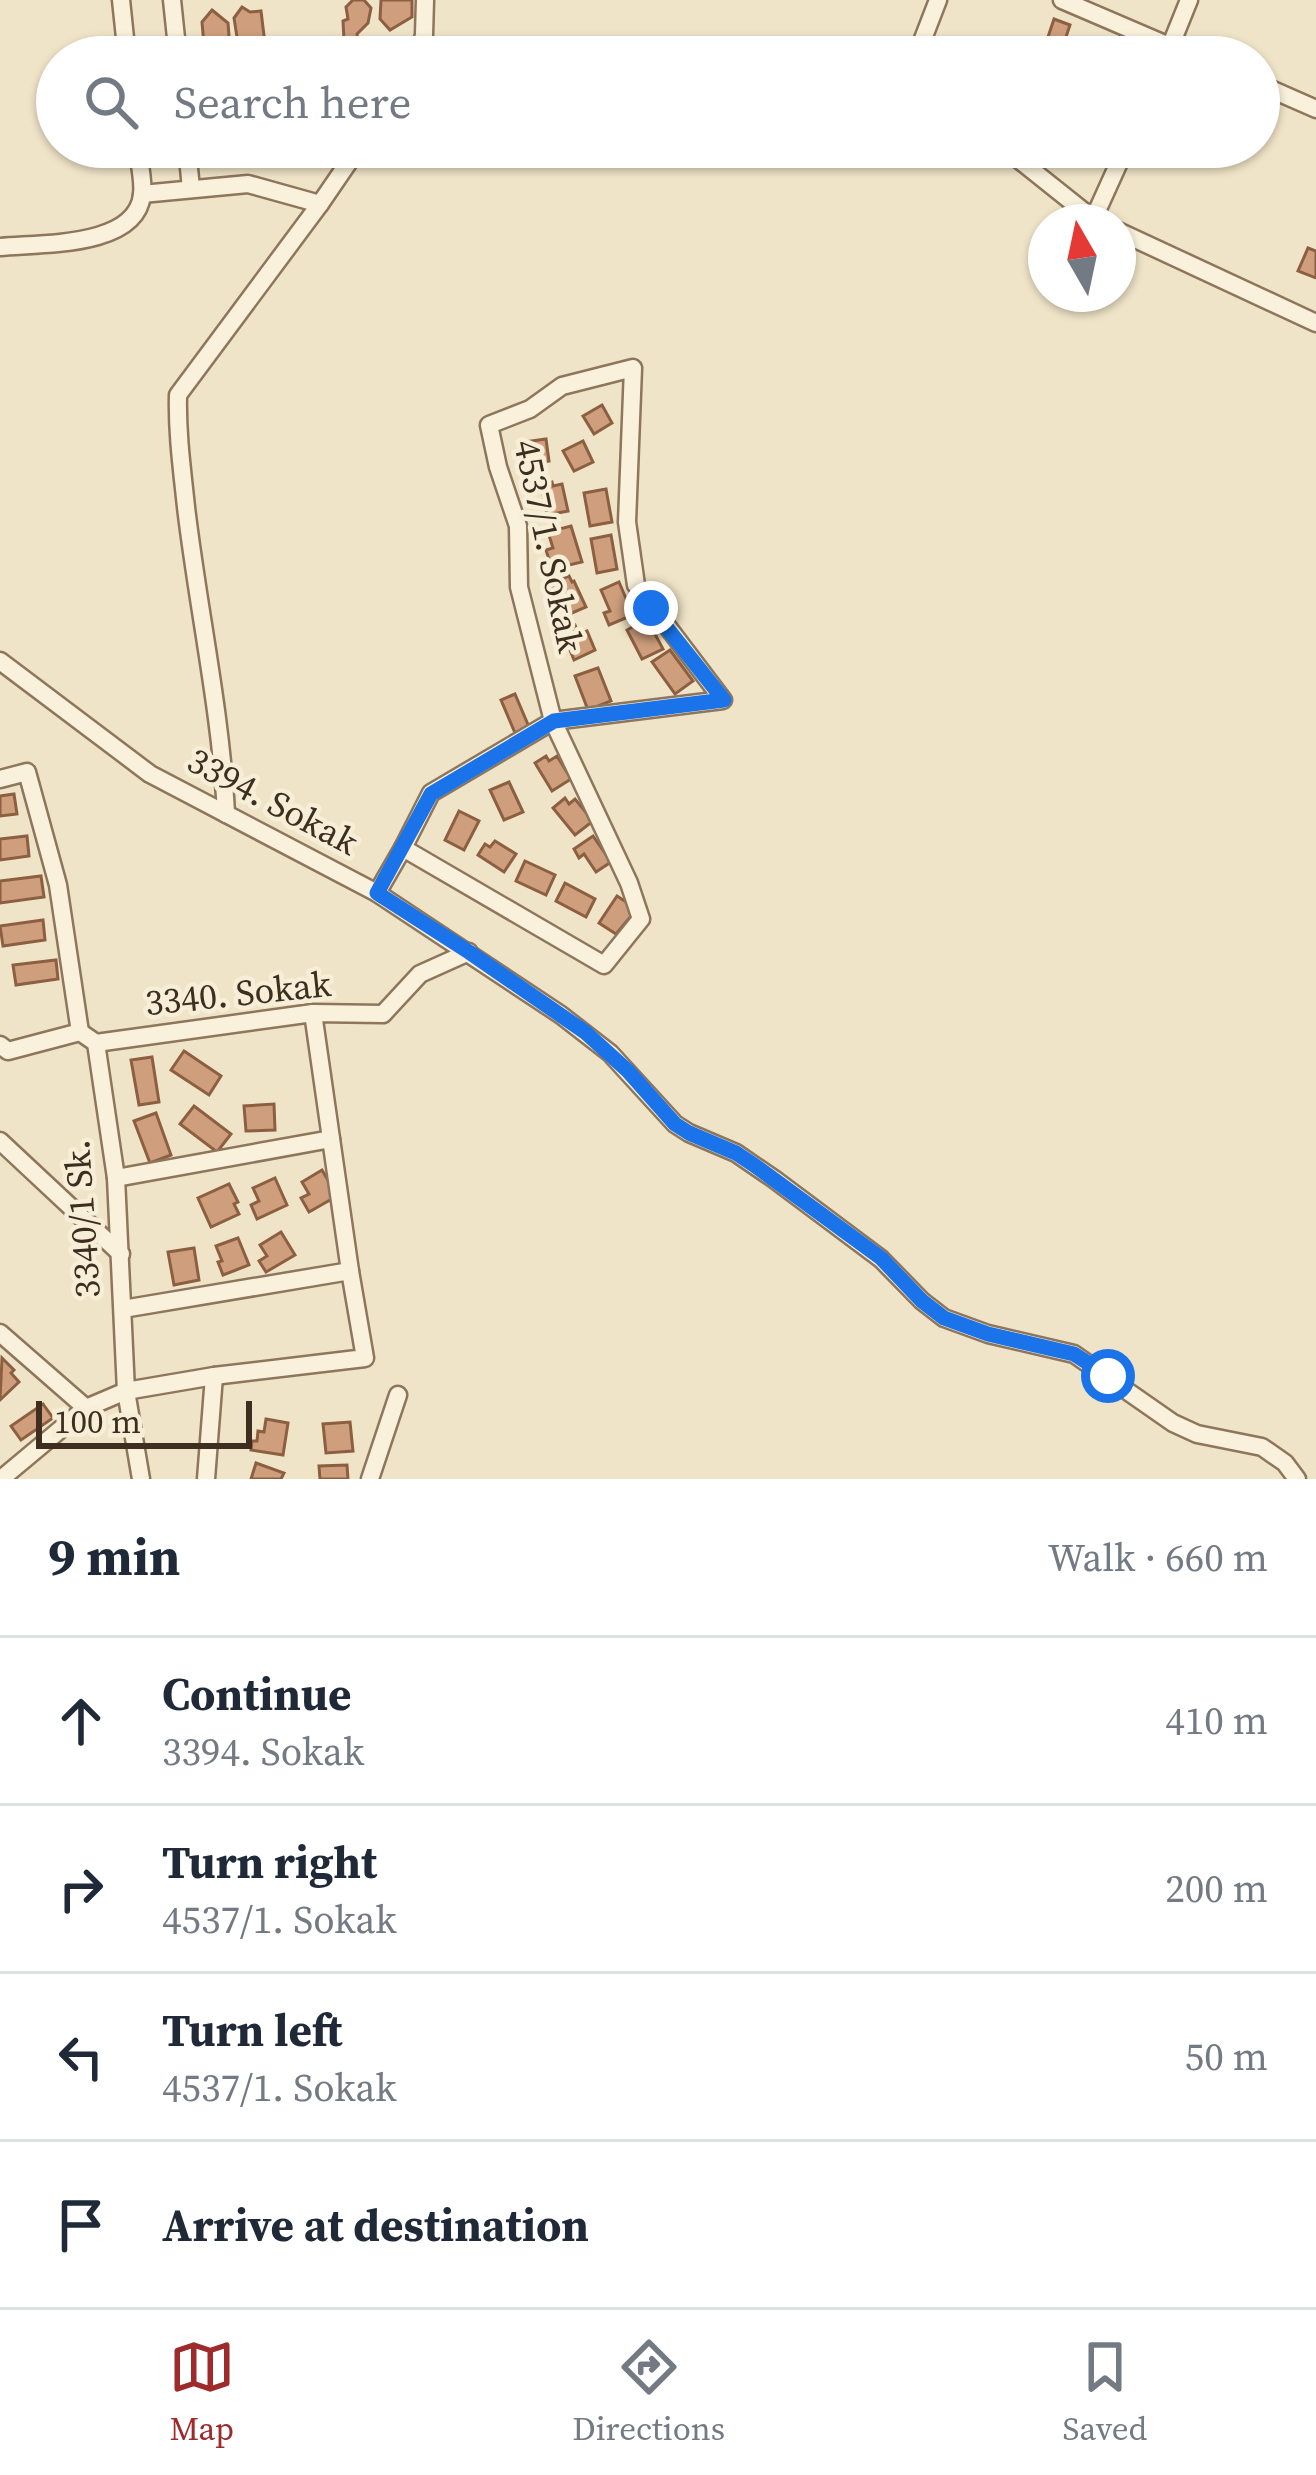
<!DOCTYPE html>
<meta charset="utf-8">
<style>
:root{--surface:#fff;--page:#f2f2f3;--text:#1f2937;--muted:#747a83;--line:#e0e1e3;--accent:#9e2a2b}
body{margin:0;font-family:"Source Serif 4",serif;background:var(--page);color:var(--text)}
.compass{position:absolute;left:1028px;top:204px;width:108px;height:108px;border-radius:50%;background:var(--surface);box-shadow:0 3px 9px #0004;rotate:351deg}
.scale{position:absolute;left:36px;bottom:30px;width:216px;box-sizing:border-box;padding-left:12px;border:6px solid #3d2e20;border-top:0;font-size:33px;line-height:42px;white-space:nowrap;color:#3d2e20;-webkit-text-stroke:9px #f7eed8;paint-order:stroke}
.stop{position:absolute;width:36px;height:36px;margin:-27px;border:9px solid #1a73e8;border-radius:50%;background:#fff}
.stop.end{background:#1a73e8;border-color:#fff;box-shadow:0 3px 12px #0008}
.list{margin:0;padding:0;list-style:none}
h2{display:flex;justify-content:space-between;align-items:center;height:156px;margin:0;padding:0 48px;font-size:51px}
h2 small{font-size:39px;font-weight:400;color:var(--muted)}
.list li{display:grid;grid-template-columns:78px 1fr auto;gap:36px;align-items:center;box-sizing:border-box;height:168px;padding:0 48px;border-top:3px solid var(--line)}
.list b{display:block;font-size:45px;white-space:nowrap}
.list p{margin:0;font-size:39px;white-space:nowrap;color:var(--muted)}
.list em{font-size:39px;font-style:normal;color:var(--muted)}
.icon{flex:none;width:66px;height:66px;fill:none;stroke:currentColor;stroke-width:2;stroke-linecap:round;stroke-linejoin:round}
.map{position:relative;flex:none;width:1316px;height:1479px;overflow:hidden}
.search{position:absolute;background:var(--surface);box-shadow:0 3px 9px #0004;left:36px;right:36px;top:36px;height:132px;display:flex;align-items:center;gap:30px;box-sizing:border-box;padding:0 42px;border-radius:66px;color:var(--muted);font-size:45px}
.sheet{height:828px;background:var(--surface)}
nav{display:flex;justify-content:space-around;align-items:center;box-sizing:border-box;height:168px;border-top:3px solid var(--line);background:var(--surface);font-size:33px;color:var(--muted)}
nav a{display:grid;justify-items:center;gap:6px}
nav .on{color:var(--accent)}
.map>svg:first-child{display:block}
.building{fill:#cf9f7d;stroke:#8d5f41;stroke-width:3}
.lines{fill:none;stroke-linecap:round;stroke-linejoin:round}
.street-casing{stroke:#8d765c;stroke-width:21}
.street{stroke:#faf1dc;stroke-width:16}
.route{stroke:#1a73e8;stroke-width:15}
.labels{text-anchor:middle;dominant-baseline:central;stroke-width:9;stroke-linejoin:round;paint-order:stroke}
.street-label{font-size:36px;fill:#3d2e20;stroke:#f7eed8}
</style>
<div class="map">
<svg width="1316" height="1479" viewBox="0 0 1316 1479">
<rect width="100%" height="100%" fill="#f0e4c8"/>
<!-- building -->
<g class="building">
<path d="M353 0H364L371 8 368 23 357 34 358 41 344 40 343 21 348 19 346 7Z"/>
<path d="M381 0H412V17L390 30 380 19Z"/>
<path d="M242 7 250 12 261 11 266 52 250 56 249 47 237 37 234 18Z"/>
<path d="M212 10 228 23 229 36 216 50 217 57H205L202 22Z"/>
<path d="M1054 19 1070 25 1060 55 1044 49Z"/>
<path d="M1094 39 1109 46 1104 57H1085Z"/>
<path d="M386 41 388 57H362L371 44Z"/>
<path d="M212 147H233L224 155 226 163 214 165Z"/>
<path d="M1308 248 1316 251V278L1298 271Z"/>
<path d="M602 405 612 423 594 434 583 416Z"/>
<path d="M546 439 549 461 528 465 524 442Z"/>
<path d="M583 441 593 462 574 471 563 451Z"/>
<path d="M552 482 553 486 562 484 568 511 547 515 541 484Z"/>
<path d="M606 489 612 522 590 526 584 493Z"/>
<path d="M571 526 582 562 552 569 546 550 553 548 548 532Z"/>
<path d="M611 535 617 569 597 573 591 539Z"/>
<path d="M569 576 572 582 574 581 586 607 565 616 551 584Z"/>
<path d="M619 582 633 615 609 625 604 613 610 611 601 590Z"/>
<path d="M647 619 663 649 642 659 627 630Z"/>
<path d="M575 625 579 634 587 631 595 650 574 660 562 630Z"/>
<path d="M670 650 693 681 675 694 652 662Z"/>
<path d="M598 668 611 701 588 710 575 676Z"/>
<path d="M515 694 529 727 515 733 501 700Z"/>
<path d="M546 756 549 761 557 756 571 779 552 791 535 763Z"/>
<path d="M509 782 523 812 504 820 490 790Z"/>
<path d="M14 794 17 814 0 816V796Z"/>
<path d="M565 798 569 804 575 799 593 821 575 835 553 808Z"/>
<path d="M459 811 479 821 464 850 445 840Z"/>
<path d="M27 836 29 856 0 860V839Z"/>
<path d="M593 836 611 862 596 872 584 854 579 858 574 849Z"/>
<path d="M495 841 516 854 504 872 478 855 485 844 490 847Z"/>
<path d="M525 861 555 875 546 895 516 881Z"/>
<path d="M41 876 44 897 0 903V881Z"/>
<path d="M565 883 595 899 586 917 556 901Z"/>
<path d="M617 896 637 909 616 934 599 923Z"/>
<path d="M43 920 45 940 3 946 0 926Z"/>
<path d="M56 960 58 979 16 985 13 965Z"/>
<path d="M184 1051 221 1076 209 1095 171 1070Z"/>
<path d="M152 1057 159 1102 139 1105 131 1060Z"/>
<path d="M274 1104 275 1130 246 1131 244 1106Z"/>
<path d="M194 1106 231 1134 217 1152 180 1124Z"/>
<path d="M156 1113 171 1155 150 1163 134 1121Z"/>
<path d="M322 1170 337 1196 309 1212 301 1198 309 1194 302 1182Z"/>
<path d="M275 1178 287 1205 257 1219 251 1205 259 1201 253 1188Z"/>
<path d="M229 1184 238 1202 234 1204 239 1214 211 1227 198 1198Z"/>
<path d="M281 1232 295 1255 266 1272 259 1261 267 1256 260 1245Z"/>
<path d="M238 1238 249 1265 223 1275 218 1262 222 1261 216 1246Z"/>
<path d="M194 1248 199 1280 174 1285 168 1252Z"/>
<path d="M2 1358 14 1370 11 1373 19 1382 0 1400Z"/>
<path d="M43 1404 53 1418 21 1440 11 1426Z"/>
<path d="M266 1419 288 1423 283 1455 251 1450 252 1441H257L258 1431 264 1432Z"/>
<path d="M350 1422 353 1451 326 1453 323 1424Z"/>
<path d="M256 1463 284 1473 281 1479H251Z"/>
<path d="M347 1465 348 1479H320L319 1466Z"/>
</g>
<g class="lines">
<defs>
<g id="street">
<path d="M121 0 127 57"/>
<path d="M172 0 178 57"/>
<path d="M1062 0 1195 57"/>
<path d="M418 57 424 35 425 0"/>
<path d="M916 57 938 0"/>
<path d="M1166 57 1189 0"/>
<path d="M1259 84 1316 109"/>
<path d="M187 147 191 189"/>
<path d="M1003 147 1097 222"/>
<path d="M142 194 248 184 320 204 359 147"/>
<path d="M1093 220 1126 147"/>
<path d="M1118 231 1316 323"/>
<path d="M0 247C40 243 136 248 142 195 144 180 139 162 137 147"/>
<path d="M0 661 150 774 377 893 561 1015 610 1053 675 1124 689 1133 736 1153 774 1179 881 1259 922 1301 944 1318 988 1334 1074 1354 1173 1423 1197 1434 1262 1447 1285 1463 1297 1479"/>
<path d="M553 721 519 587 518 526 498 467 489 425 530 409 562 386 633 368 627 522 636 585 723 700 553 721 431 793 403 848 604 965 641 919 629 883 553 721"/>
<path d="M0 779 27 772 58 885 80 1032"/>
<path d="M226 814C221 711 198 609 186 507 182 469 177 433 178 395L320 204"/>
<path d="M377 893 403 848"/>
<path d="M96 1043 116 1178 126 1391 141 1479"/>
<path d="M0 1045 8 1051 80 1032 96 1043 313 1013 383 1014 420 974 469 952"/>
<path d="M0 1141 121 1254"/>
<path d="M116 1178 331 1139"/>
<path d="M123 1309 350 1271"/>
<path d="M0 1333 86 1408"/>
<path d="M1 1479 86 1408 126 1391 214 1376 365 1358 350 1271 313 1013"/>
<path d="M206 1479 214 1376"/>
<path d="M370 1479 398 1395"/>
</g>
</defs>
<!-- street casing -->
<use href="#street" class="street-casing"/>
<!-- street -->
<use href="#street" class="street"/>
</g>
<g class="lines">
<!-- route -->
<path class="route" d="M651 608 724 700 554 721 431 794 377 893 469 952 585 1032 628 1071 675 1124 689 1133 736 1153 754 1165 881 1258 922 1301 944 1318 988 1334 1074 1354 1108 1376"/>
</g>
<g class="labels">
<!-- street labels -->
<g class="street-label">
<text transform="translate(549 546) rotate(78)">4537/1. Sokak</text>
<text transform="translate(273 801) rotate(28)">3394. Sokak</text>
<text transform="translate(238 993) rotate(-6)">3340. Sokak</text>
<text transform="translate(82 1219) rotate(-94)">3340/1 Sk.</text>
</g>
</g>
</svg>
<svg class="compass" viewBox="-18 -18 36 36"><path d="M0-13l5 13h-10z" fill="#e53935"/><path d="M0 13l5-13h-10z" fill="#747a83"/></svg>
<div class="scale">100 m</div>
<div class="stop" style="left:1108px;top:1376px"></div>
<div class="stop end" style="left:651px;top:608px"></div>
<div class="search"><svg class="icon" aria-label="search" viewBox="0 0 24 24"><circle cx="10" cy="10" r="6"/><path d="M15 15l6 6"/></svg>Search here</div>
</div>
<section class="sheet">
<h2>9 min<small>Walk · 660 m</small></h2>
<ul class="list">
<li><svg class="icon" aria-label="ahead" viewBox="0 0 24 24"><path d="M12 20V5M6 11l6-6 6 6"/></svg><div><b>Continue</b><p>3394. Sokak</p></div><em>410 m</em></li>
<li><svg class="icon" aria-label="right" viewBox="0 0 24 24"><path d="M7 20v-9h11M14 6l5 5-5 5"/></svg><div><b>Turn right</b><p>4537/1. Sokak</p></div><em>200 m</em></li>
<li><svg class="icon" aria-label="left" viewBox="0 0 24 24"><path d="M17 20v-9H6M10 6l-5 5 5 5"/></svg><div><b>Turn left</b><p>4537/1. Sokak</p></div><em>50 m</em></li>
<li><svg class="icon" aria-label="arrive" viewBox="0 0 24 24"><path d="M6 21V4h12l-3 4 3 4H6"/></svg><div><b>Arrive at destination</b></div></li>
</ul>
</section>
<nav>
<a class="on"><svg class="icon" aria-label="map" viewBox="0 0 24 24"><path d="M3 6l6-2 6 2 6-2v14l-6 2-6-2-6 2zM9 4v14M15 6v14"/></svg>Map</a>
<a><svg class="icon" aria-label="directions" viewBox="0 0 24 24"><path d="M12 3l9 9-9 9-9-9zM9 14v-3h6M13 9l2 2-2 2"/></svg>Directions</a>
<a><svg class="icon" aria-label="saved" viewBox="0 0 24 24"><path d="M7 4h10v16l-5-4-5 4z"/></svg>Saved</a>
</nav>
